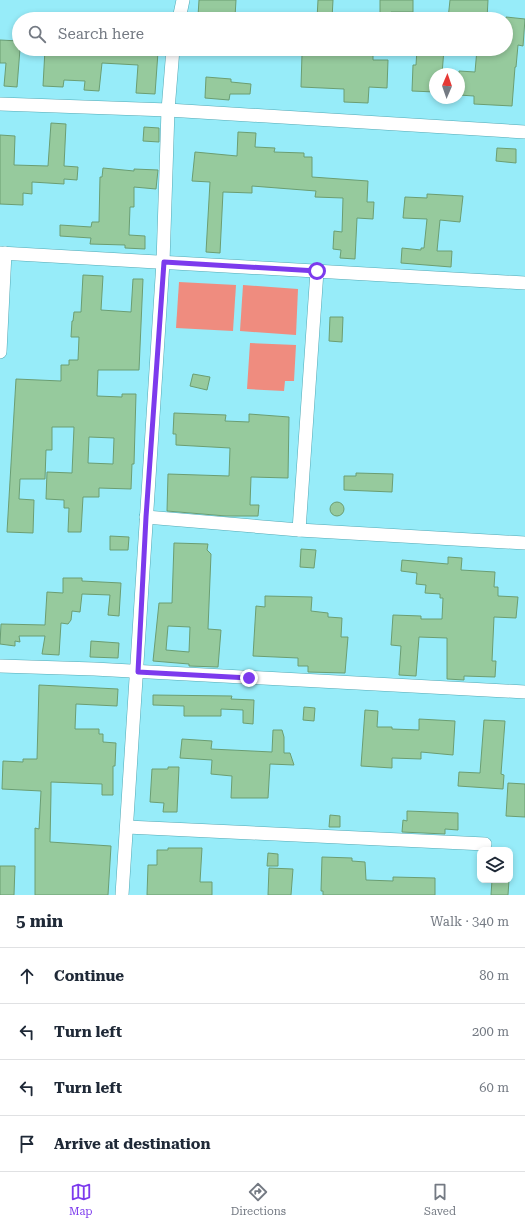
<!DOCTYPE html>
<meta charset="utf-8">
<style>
:root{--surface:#fff;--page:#f6f6f7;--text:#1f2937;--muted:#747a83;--line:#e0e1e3;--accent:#7c3aed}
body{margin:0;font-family:"Roboto Serif",serif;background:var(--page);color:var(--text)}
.controls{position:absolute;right:12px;bottom:12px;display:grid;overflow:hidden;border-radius:8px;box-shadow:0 2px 6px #0003}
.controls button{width:36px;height:36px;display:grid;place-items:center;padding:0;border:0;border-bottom:1px solid var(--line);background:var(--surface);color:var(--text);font:20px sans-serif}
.compass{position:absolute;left:429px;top:68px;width:36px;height:36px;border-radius:50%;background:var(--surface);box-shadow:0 2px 6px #0003;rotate:2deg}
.stop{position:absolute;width:12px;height:12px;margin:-9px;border:3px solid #7c3aed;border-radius:50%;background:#fff}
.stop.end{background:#7c3aed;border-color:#fff;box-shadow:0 1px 4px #0008}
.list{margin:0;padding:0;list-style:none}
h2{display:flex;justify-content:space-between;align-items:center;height:52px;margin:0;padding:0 16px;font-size:17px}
h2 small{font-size:13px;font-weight:400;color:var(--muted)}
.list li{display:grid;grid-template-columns:26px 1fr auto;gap:12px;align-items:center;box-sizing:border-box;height:56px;padding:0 16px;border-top:1px solid var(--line)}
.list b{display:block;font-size:15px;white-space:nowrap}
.list em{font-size:13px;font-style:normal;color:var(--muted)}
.icon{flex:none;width:22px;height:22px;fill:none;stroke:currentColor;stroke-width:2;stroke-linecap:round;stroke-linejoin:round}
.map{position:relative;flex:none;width:525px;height:895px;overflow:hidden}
.search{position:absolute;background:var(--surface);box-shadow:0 2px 6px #0003;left:12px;right:12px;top:12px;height:44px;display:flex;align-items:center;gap:10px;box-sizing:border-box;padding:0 14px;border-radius:22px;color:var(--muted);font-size:15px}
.sheet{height:276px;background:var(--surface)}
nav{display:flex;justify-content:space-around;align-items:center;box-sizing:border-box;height:56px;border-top:1px solid var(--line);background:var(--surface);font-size:11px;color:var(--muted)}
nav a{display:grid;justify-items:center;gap:2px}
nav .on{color:var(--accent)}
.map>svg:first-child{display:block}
.green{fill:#ef8c7f}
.building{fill:#96ca9d;stroke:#6b9e72;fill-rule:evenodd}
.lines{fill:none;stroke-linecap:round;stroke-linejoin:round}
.minor-casing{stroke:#53a9b5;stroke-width:14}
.minor{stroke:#fff;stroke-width:13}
.route{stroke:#7c3aed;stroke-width:5}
</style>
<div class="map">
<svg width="525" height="895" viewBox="0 0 525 895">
<rect width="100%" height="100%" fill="#97ecf9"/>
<!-- green -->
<g class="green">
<path d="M179 282 236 285 233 331 176 328Z"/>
<path d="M243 285 298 289 296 335 240 331Z"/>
<path d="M250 343 296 345 294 381H285L284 391 247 389Z"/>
</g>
<!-- building -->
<g class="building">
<path d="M199 0H236L235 17 198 16Z"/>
<path d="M318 0H333L332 19H317Z"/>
<path d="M380 0H413V12H391V19H380Z"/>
<path d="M450 0H488L487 19H448Z"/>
<path d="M506 17 525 19 523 46 518 45 516 67H515L512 106 474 104V96L459 95V71L475 72 477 49H506Z"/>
<path d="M0 40 19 41 20 49 17 87 4 86 6 63H0Z"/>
<path d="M45 49H125L158 52 155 94 136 93 138 65 102 63 99 91 84 90 85 81 64 80 63 87 43 86Z"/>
<path d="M305 49H373V60H388L387 88 369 87 368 103 344 102V89L301 87 302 54H304Z"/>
<path d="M417 49H444L442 74H435V92L412 91 413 65H416Z"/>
<path d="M206 77 231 79V82L251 84 250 94H230L229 100 205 98Z"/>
<path d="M51 123 66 124 64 166 78 167 77 180 64 179V184L32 182V194L23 193V205L0 204V135L15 136 14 165 48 166Z"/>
<path d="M144 127 159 128V142L143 141Z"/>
<path d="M238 132 256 133 255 147 275 148 274 152 304 153V157H312V177L368 181 367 202H374L373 219 357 218 355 259 340 258 341 250 333 249 334 231 342 232 343 198 315 197 316 191 252 186V193L223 192 220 253 206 252 210 182 192 181 195 152 237 156Z"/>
<path d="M497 148 516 149V163L496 161Z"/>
<path d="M103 168 134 171V169L158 170 156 189 134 187V207H130L129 235 145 236V249L125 248V245L90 244 91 238 60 236V225L91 227 92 222H99L100 177H102Z"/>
<path d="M427 194 463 196 460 222 440 220 437 251H452L451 267 401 263 402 248 421 250V248H424L427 219 403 218 405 197 427 198Z"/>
<path d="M83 275 103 276 101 310 131 312 133 279H143L139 370H98L97 396 122 397V394H136L134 464H132L131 489 99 488V497H83L81 532H68L69 508H64V500L46 499 47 472 72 473 74 427H52V450H46L45 479H20L19 499 34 500 33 533 7 532 16 379 61 381V365H69V360H78L79 337H71L72 321H73L74 312H81ZM89 437 114 438 113 464 88 463Z"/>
<path d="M330 317H343L342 342 329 341Z"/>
<path d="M193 374 210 377 207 390 190 386Z"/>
<path d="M174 413 226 415 225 421 249 422V414L289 417 288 478 251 477 250 505H259L258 516H226L167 511 168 474 229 476 230 448 176 445V434H173Z"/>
<path d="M356 473 393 474 392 492 344 490V476H356Z"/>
<circle cx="337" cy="509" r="7"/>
<path d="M110 536 129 537 128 550H110Z"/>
<path d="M174 543 208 544 207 550 211 554 208 629 221 630 218 667 189 666V664L153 661 159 603H172ZM168 626 190 627 189 652 166 650Z"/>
<path d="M301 549 316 550 314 568 300 567Z"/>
<path d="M448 557 462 558 461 570 495 572 494 587H498V596L518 597 516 618 494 617 492 661H496L495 677 464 676V680L447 679V638L419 637 416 676 399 675 401 646 391 645 393 615 421 616V619H442L443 598H440V594L425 593 426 585 416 584 417 573 401 571 402 560 448 564Z"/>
<path d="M63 578H82V581L121 583 119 616 108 615 110 595 82 594 80 612 72 611 71 620 68 624 61 623 59 655 42 654 45 636H19L20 642 15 641V646L0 644 1 624 45 625 47 592 63 593Z"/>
<path d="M265 596 312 597 311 611 328 613V617L342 618 341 637H348L345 673 308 672V666H298V658L253 656 256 606 265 607Z"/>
<path d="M91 641 119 643 118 658 90 657Z"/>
<path d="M39 685 118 689 117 706 76 704 75 729H99V734H103V742L116 743 115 766H113V795H102V784L51 782V792L50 842 111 846 108 895H35V828L39 829 41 791 2 789 3 761 23 762V759H37Z"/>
<path d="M153 695 232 696 231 699 254 700 253 724 243 723V710L221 709V716H184V706L153 705Z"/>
<path d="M304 707 315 708 314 721 303 720Z"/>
<path d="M365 710 378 711 377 727H392V729L419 730V719L455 721 453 755 421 752V759L392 758V768L361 766Z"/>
<path d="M484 720 505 721 501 774 504 775 503 789 458 786 459 772 480 773Z"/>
<path d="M273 730H282L284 737V753H290L294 765 270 764 268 798H231L232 776 211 774 212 760 180 758 182 739 212 741 211 749 272 752Z"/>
<path d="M168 767H179L177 812H163L164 803 150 802 152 769H168Z"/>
<path d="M508 783 525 784V817L506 816Z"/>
<path d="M407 811 458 813V830L445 829V834L402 832 403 820 407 821Z"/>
<path d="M330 815 340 816V827H329Z"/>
<path d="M168 848H202L200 882H212V895H147L148 865H157V850H168Z"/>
<path d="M268 853 278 854V866H267Z"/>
<path d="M322 857 352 858V861L365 862 366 880 393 881V877L435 878V895H323V891H321Z"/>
<path d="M0 866H15L14 895H0Z"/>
<path d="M269 868 293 869 291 895H268Z"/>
<path d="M492 880H509L508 895H491Z"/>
</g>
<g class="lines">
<defs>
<g id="minor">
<path d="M179 19 183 0"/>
<path d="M0 104 168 110 525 132"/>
<path d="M0 253 525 283"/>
<path d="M0 352 5 253"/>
<path d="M146 517 299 530 525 543"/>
<path d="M299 530 317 271"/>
<path d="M0 666 94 669 525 692"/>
<path d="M127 827 485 844"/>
<path d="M122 895 163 262 168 110 173 49"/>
</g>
</defs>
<!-- minor casing -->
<use href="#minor" class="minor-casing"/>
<!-- minor -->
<use href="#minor" class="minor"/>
</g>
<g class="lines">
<!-- route -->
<path class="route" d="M249 678 138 672 146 517 164 262 317 271"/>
</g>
</svg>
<div class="controls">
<button><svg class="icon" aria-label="layers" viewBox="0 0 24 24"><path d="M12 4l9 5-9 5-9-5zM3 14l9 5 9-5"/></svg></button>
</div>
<svg class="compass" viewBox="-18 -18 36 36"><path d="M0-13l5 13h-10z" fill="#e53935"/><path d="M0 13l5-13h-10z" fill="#747a83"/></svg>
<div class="stop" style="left:317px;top:271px"></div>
<div class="stop end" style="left:249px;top:678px"></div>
<div class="search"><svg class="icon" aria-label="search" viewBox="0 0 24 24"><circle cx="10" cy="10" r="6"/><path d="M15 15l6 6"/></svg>Search here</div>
</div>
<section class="sheet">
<h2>5 min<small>Walk · 340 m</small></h2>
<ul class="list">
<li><svg class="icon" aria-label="ahead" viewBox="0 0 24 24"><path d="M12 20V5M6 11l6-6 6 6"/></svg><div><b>Continue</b></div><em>80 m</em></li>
<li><svg class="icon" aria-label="left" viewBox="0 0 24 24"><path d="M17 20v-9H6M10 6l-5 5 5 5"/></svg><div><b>Turn left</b></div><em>200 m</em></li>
<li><svg class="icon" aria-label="left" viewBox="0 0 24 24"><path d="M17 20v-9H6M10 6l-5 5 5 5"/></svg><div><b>Turn left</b></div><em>60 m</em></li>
<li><svg class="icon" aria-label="arrive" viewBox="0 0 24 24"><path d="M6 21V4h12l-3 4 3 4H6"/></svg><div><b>Arrive at destination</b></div></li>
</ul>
</section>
<nav>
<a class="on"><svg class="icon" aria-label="map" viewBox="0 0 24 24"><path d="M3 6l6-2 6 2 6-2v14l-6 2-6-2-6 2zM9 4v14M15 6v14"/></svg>Map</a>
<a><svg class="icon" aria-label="directions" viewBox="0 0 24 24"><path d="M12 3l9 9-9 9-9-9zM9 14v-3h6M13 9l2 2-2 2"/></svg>Directions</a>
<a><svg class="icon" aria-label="saved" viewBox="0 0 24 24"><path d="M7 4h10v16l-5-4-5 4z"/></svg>Saved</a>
</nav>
